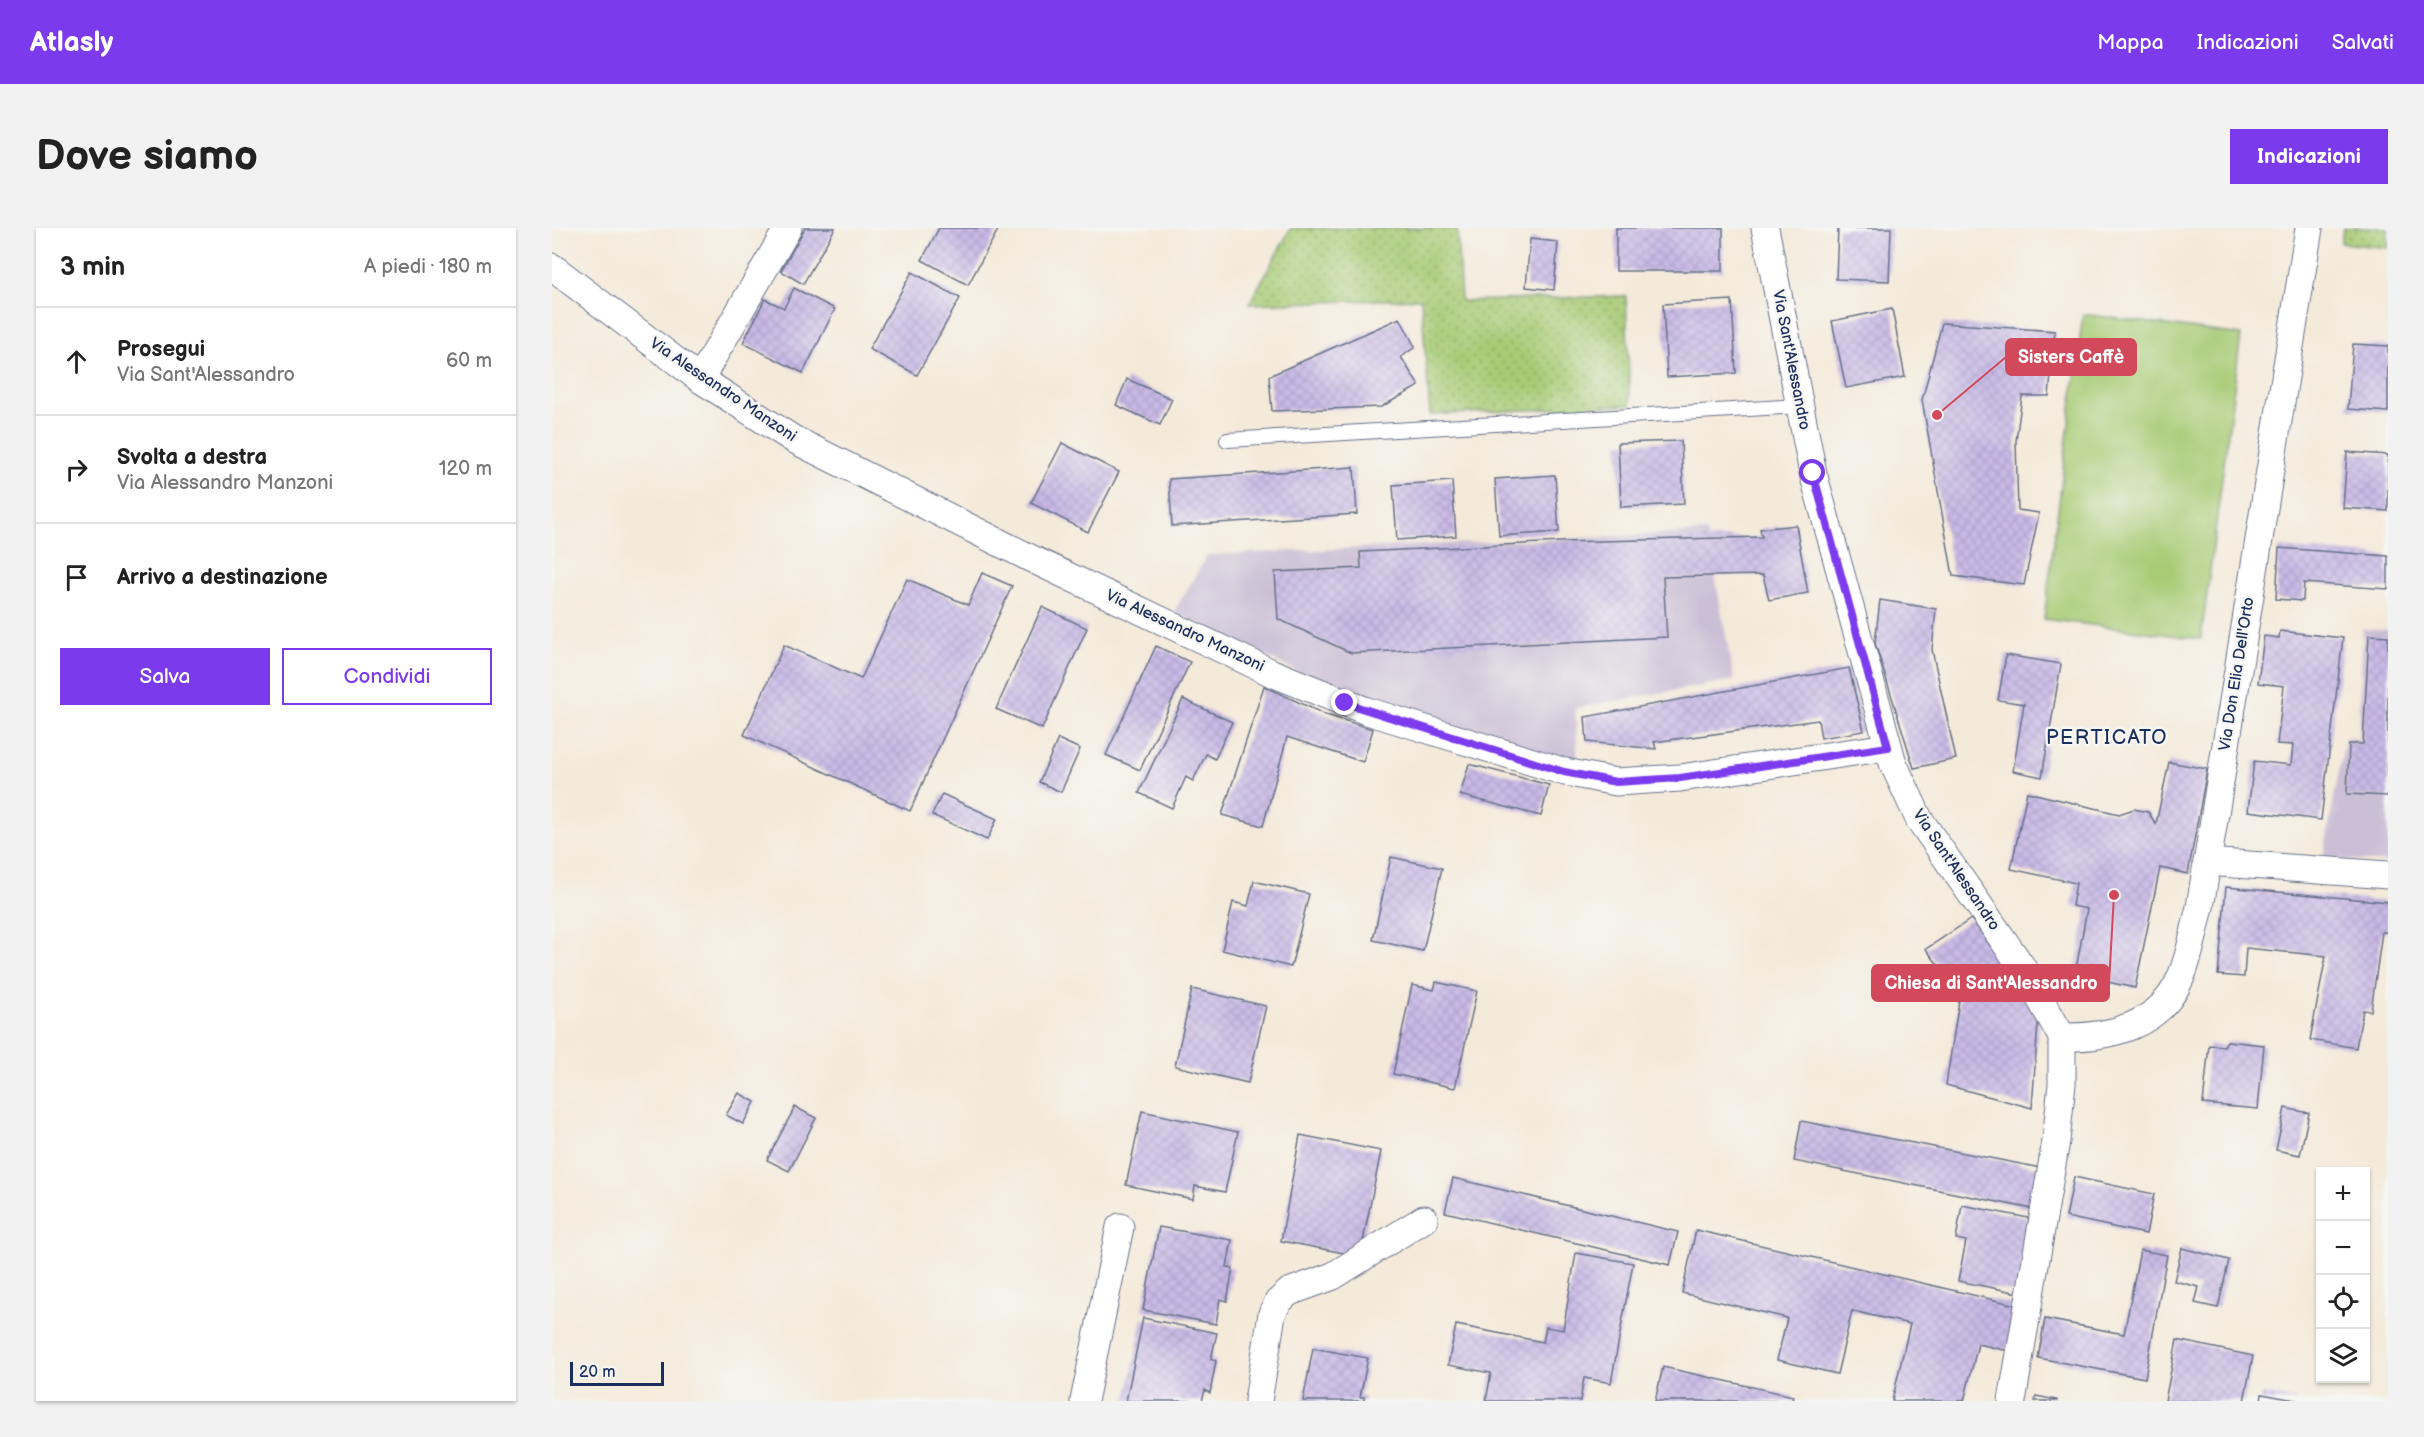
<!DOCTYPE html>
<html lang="it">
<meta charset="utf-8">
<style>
:root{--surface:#fff;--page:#f2f2f2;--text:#222;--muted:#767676;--line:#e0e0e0;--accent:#7c3aed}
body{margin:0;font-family:"Balsamiq Sans",sans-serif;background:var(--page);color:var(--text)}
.controls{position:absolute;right:18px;bottom:18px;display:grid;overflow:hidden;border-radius:0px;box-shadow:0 2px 4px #0004}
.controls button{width:54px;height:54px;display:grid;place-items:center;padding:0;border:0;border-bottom:2px solid var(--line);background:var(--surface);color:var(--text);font:30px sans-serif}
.scale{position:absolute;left:18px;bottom:15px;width:94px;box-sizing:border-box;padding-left:6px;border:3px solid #1b2f5e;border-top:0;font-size:16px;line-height:21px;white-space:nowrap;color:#1b2f5e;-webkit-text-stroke:4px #f6f6f2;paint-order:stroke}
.stop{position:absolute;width:18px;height:18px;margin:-14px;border:4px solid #7c3aed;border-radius:50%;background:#fff}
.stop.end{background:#7c3aed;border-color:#fff;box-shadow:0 2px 6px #0008}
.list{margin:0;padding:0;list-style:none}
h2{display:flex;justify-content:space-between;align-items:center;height:78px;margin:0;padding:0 24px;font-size:26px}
h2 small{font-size:20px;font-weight:400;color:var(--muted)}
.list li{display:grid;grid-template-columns:39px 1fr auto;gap:18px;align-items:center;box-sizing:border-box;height:108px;padding:0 24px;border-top:2px solid var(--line)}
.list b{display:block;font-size:22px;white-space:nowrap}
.list p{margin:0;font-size:20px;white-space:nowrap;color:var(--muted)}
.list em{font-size:20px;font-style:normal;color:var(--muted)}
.actions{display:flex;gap:12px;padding:18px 24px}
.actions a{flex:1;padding:14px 0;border:2px solid var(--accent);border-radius:0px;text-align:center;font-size:21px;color:var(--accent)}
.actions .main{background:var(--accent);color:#fff}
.icon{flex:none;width:33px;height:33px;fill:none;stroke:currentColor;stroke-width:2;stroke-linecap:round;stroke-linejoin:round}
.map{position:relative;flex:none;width:1836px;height:1173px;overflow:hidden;border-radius:0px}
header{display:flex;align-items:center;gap:36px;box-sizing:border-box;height:84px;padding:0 30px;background:var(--accent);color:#fff}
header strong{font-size:28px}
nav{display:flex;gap:33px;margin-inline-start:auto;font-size:21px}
.intro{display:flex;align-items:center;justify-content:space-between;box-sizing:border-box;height:144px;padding:0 36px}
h1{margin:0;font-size:42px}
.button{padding:15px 27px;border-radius:0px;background:var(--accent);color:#fff;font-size:21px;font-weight:700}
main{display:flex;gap:36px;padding:0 36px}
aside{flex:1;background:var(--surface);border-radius:0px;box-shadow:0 2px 4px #0004}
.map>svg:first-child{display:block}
.industrial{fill:#cbbfd5}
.grass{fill:url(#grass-dots);stroke:#627d69;stroke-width:1.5}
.garden{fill:#a8cb74;stroke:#627d69;stroke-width:1.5}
.building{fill:url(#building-cross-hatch)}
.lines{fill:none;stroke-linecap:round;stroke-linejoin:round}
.service-casing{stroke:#677089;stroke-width:16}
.minor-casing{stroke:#677089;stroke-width:29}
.service{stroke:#fff;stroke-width:14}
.minor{stroke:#fff;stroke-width:27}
.route{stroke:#7c3aed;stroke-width:8}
.labels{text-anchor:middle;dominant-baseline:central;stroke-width:5;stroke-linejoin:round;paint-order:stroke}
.street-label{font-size:16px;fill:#1b2f5e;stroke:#f6f6f2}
.quarter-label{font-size:20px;letter-spacing:1.5px;fill:#1b2f5e;stroke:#f6f6f2}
.leader{fill:none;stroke:#d1495b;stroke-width:2}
.callout-dot{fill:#d1495b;stroke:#f6f6f2;stroke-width:2}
.callout{fill:#d1495b;stroke:#d1495b;stroke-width:2}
.callout-label{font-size:18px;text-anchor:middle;font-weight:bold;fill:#fff}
</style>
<header>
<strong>Atlasly</strong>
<nav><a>Mappa</a><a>Indicazioni</a><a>Salvati</a></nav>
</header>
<div class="intro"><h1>Dove siamo</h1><a class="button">Indicazioni</a></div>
<main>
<aside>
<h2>3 min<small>A piedi · 180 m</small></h2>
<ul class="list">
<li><svg class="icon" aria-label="ahead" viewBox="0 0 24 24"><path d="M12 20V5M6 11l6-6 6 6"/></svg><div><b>Prosegui</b><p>Via Sant'Alessandro</p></div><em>60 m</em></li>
<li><svg class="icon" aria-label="right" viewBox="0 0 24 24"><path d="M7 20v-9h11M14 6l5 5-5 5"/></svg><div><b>Svolta a destra</b><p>Via Alessandro Manzoni</p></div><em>120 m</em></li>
<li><svg class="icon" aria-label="arrive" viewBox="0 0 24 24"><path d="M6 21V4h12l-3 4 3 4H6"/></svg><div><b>Arrivo a destinazione</b></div></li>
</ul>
<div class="actions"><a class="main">Salva</a><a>Condividi</a></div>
</aside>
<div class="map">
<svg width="1836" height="1173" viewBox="0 0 1836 1173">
<defs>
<pattern id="grass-dots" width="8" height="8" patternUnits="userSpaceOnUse" patternTransform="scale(1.5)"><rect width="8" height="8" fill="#a8cb74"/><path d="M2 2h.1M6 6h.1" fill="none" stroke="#88a562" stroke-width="1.8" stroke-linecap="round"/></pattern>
<pattern id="building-cross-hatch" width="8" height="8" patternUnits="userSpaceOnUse" patternTransform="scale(1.5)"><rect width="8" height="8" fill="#c9bae6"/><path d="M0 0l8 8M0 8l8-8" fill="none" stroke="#aca0c8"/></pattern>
</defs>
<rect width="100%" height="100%" fill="#f6f6f2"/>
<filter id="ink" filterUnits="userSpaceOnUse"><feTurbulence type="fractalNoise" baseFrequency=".0167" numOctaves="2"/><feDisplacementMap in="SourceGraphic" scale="12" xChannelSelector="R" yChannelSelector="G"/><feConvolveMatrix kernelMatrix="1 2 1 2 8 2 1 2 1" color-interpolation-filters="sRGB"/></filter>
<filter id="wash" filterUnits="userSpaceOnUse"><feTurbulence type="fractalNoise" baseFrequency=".008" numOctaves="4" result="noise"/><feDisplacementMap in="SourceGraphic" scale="24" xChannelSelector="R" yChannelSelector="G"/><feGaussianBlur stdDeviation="1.35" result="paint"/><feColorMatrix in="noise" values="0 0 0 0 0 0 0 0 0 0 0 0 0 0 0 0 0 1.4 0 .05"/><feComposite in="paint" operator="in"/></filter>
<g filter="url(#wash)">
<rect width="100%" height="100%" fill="#f4eada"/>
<!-- industrial -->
<g class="industrial">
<path d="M1155 304 1182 452 1023 480 1026 537 781 461 622 384 655 327Z"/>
<path d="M1811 401 1836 402V635L1771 630 1793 510 1807 511Z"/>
</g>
<!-- grass -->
<g class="grass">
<path d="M739 0H905L909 73 1074 68 1078 177 878 187 869 71 697 76Z"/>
<path d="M1791 0H1836V20L1789 15Z"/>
</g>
<!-- garden -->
<path class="garden" d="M1531 86 1689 107 1649 411 1492 391Z"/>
<g id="blocks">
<!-- building -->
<g class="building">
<path d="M253 0H283L251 56 229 43Z"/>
<path d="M387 0H447L416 57 370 32Z"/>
<rect x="1064" y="0" width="107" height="43"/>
<path d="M1286 0H1339L1337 53 1284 51Z"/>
<path d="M978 11 1006 14 1002 62 974 59Z"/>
<path d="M360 44 408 70 365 147 317 121Z"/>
<path d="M242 60 283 81 251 145 191 115 213 71 232 80Z"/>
<path d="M1180 72 1184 145 1115 149 1111 76Z"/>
<path d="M1340 81 1353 149 1294 160 1280 93Z"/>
<path d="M848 90 863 119 849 129 867 158 829 179 720 183 717 148Z"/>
<path d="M1390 95 1503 103 1497 168H1470L1464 213 1466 282 1487 285 1472 357 1401 348 1370 172Z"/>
<path d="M1801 116 1836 118V184L1796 181Z"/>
<path d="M575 151 620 171 608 197 564 177Z"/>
<path d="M1129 213 1132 276 1069 279 1066 215Z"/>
<path d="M510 215 567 244 536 304 479 275Z"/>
<path d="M1795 224 1836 227V283L1791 280Z"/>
<path d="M802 239 805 286 620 298 617 251Z"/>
<path d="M1003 247 1007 304 947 308 943 251Z"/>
<path d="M900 253 904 308 845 312 841 257Z"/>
<path d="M1244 297 1256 365 1217 372 1211 347 1111 349 1115 409 799 425 726 391 723 344 809 340 808 324 1009 314 1210 309 1208 301Z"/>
<path d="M1727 320 1836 328V361L1752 355 1751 373 1724 371Z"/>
<path d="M430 345 460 358 358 583 192 507 232 417 309 451 355 351 416 377Z"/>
<path d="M1328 372 1384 381 1380 422 1404 531 1362 540 1323 415Z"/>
<path d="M490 379 535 400 490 501 444 481Z"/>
<path d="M1728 403 1791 410 1769 592 1696 583 1702 533 1739 537 1741 517 1725 516 1732 458 1706 455 1712 408 1727 410Z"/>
<path d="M1817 407 1836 408V568L1795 566 1797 516H1811Z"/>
<path d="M604 418 638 434 588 542 554 527Z"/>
<path d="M1454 427 1509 436 1490 549 1461 543 1472 476 1446 472Z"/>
<path d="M1297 440 1312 503 1269 510 1266 492 1102 514 1104 521 1035 514 1033 489Z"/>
<path d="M712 458 774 487 821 501 811 534 735 509 711 598 670 587Z"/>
<path d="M631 471 680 494 663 531 654 526 641 553 634 549 620 580 587 565Z"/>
<path d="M506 511 528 521 509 564 487 554Z"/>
<path d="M1617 534 1655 541 1636 646 1608 640 1583 760 1523 747 1535 681 1520 678 1524 655 1459 641 1475 564 1567 586 1582 581 1596 584 1604 596Z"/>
<path d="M917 536 997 557 989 588 908 567Z"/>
<path d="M390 566 445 591 435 612 380 587Z"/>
<path d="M839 629 890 640 871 723 821 712Z"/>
<path d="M702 653 757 666 739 739 670 722 681 674 696 678Z"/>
<path d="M1674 659 1836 674V704H1830L1819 783 1811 782 1804 820 1758 812 1774 728 1694 720 1692 749 1666 747Z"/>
<path d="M1419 691 1471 762 1486 795 1480 880 1394 857 1408 766 1374 721Z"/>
<path d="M884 754 925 763 903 860 841 846 860 757 882 762Z"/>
<path d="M640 761 714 778 696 855 623 838Z"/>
<path d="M1675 813 1712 817 1706 881 1651 876 1657 817 1672 818Z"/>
<path d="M187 865 203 874 191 896 174 887Z"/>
<path d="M243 879 264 890 237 943 215 932Z"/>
<path d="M1733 880 1757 885 1748 927 1724 922Z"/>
<path d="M590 883 686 904 673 964 643 958 641 971 574 957Z"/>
<path d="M1249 893 1494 941 1486 982 1242 933Z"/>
<path d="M748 907 829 923 808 1028 729 1013Z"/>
<path d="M1522 949 1602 966 1594 1006 1514 989Z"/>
<path d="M901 950 1126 1004 1118 1037 893 984Z"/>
<path d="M1410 977 1487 992 1472 1066 1406 1053 1414 1013 1404 1011Z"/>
<path d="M607 999 680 1012 675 1039 681 1040 675 1073 668 1071 664 1096 591 1082Z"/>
<path d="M1144 1002 1468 1078 1457 1123 1426 1116 1412 1173H1340L1358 1096 1300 1083 1285 1146 1225 1132 1235 1090 1130 1065Z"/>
<path d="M1630 1020 1677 1032 1666 1080 1643 1075 1647 1059 1622 1053Z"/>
<path d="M1588 1022 1615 1027 1593 1150 1486 1130 1493 1091 1572 1106Z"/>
<path d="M1024 1025 1081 1035 1059 1155 1032 1150 1028 1173H934L939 1145 896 1137 904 1097 991 1114 994 1099 1011 1102Z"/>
<path d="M591 1090 665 1105 659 1131 664 1133 658 1165 653 1162 650 1173H574Z"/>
<path d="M1625 1112 1701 1128 1692 1173H1613Z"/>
<path d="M761 1120 816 1130 808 1169H812V1173H751Z"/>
<path d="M1111 1139 1241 1168 1240 1173H1103Z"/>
<path d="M1710 1166 1743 1172V1173H1709Z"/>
<path d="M1484 1168 1505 1172V1173H1483Z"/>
</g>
</g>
</g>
<g filter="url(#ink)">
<use href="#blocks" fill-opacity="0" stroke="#677089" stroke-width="1.5"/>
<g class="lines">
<defs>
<path id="service" d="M675 212 1248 178"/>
<g id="minor">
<path d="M1213 0 1261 245 1341 535 1367 591 1470 739 1510 809V856L1504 913 1460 1173"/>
<path d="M0 39 148 151 241 211 480 331 720 445 812 482 1013 544 1064 554 1128 550 1336 519"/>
<path d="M148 151 236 0"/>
<path d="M1655 634 1836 647"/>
<path d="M1510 809C1557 810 1608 798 1628 751 1638 729 1642 703 1648 679L1757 0"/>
<path d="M532 1173 568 999"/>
<path d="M706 1173 720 1086 726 1074 737 1064 781 1048 872 991"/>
</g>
</defs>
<!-- service casing -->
<use href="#service" class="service-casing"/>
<!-- minor casing -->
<use href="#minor" class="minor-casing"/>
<!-- service -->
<use href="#service" class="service"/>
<!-- minor -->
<use href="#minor" class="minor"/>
</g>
</g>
<g class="lines" filter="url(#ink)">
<!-- route -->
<path class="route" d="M793 475 1012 544 1064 554 1128 550 1336 519 1261 245"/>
</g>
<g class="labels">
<!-- street labels -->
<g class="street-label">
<text transform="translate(1239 132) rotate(79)">Via Sant'Alessandro</text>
<text transform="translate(171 162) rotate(34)">Via Alessandro Manzoni</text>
<text transform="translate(633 403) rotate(25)">Via Alessandro Manzoni</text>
<text transform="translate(1685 446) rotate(-81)">Via Don Elia Dell'Orto</text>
<text transform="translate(1404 642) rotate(56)">Via Sant'Alessandro</text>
</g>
<!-- quarter labels -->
<g class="quarter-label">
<text x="1555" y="510">PERTICATO</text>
</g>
</g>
<!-- callouts -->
<path class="leader" d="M1385 187L1454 129M1562 667L1557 755"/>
<g class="callout-dot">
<circle cx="1385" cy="187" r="6"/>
<circle cx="1562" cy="667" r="6"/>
</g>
<g class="callout">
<rect x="1454" y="111" width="130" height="36" rx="6"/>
<rect x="1320" y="737" width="237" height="36" rx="6"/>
</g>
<g class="callout-label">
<text x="1519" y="135">Sisters Caffè</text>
<text x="1439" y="761">Chiesa di Sant'Alessandro</text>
</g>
</svg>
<div class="controls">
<button>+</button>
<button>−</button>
<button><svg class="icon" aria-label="locate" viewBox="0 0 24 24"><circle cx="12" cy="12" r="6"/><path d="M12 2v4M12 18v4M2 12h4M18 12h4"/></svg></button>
<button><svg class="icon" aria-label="layers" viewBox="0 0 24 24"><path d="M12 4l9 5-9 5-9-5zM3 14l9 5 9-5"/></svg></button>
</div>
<div class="scale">20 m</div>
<div class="stop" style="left:1261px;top:245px"></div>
<div class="stop end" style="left:793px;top:475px"></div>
</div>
</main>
